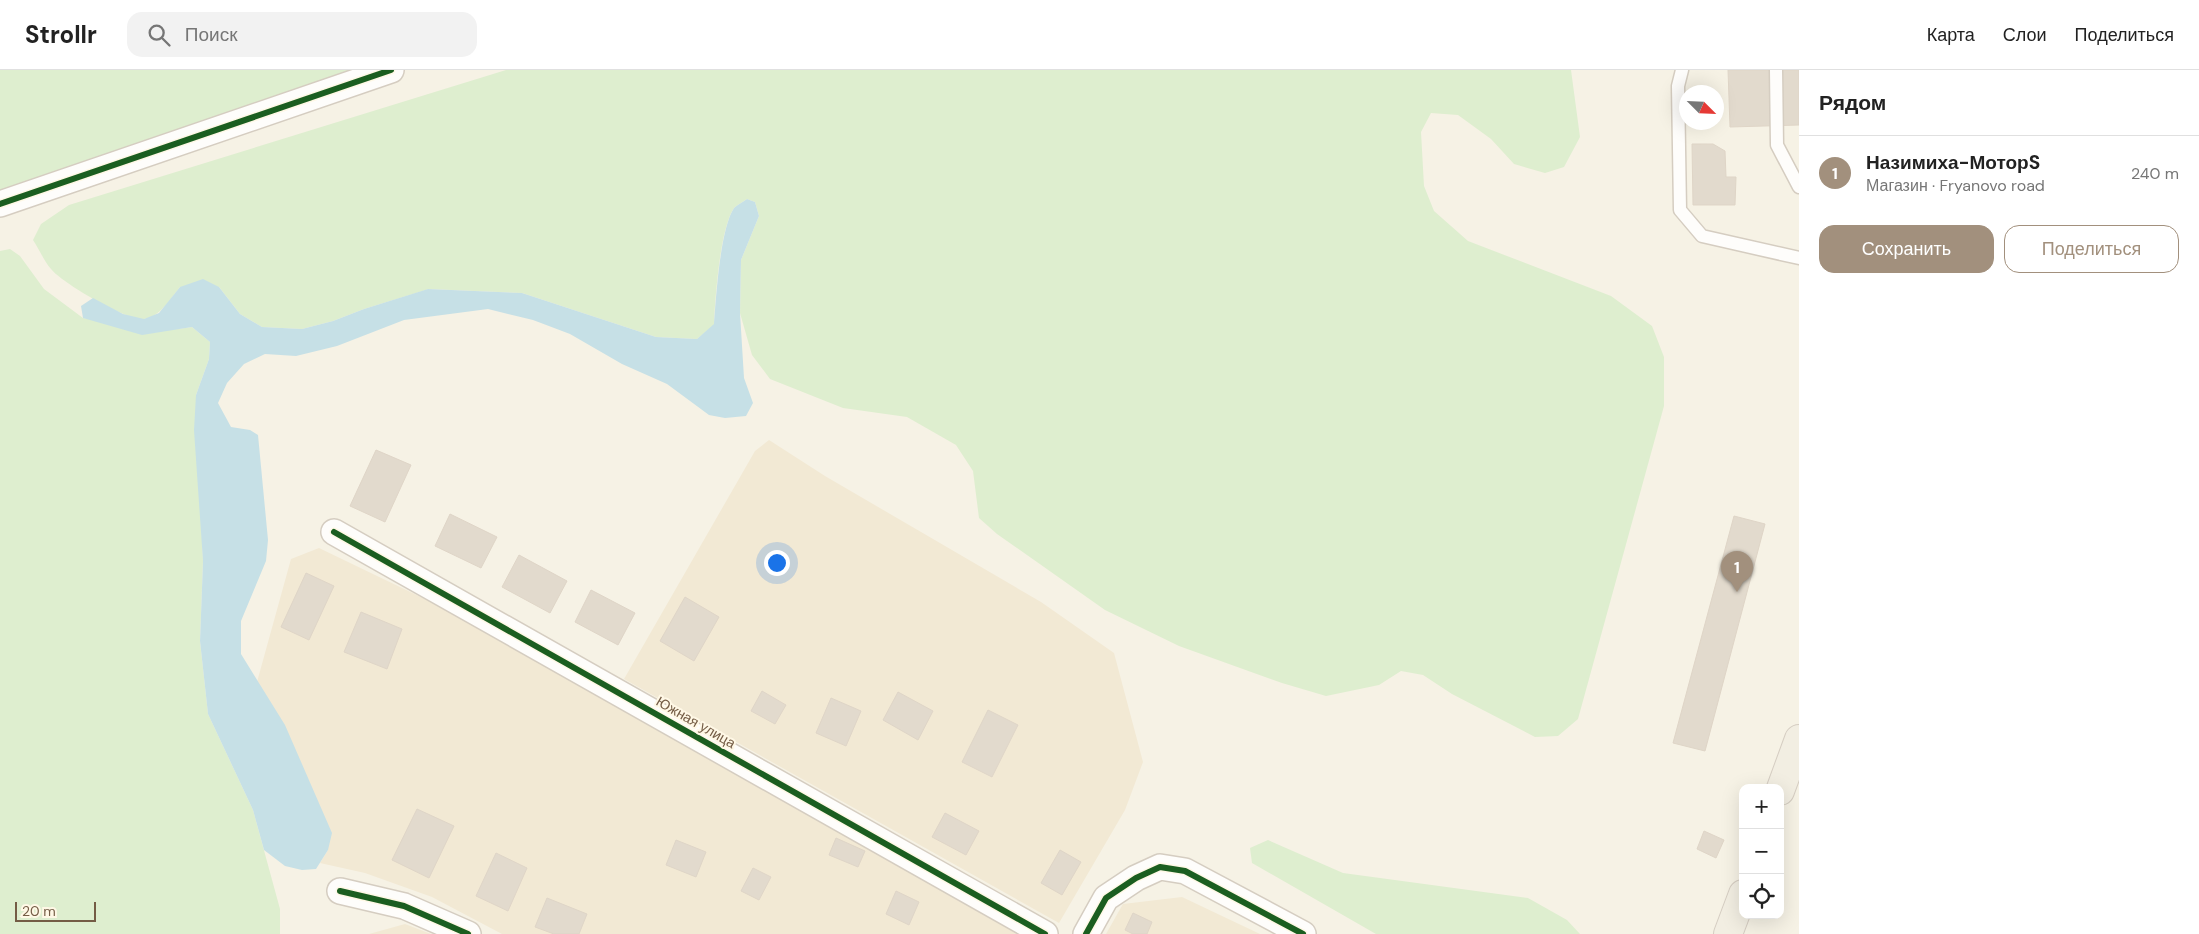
<!DOCTYPE html>
<html lang="ru">
<meta charset="utf-8">
<style>
:root{--surface:#fff;--page:#f2f2f2;--text:#222;--muted:#767676;--line:#e0e0e0;--accent:#a2907d}
body{margin:0;font-family:"DM Sans",sans-serif;background:var(--page);color:var(--text)}
.controls{position:absolute;right:15px;bottom:15px;display:grid;overflow:hidden;border-radius:10px;box-shadow:0 5px 20px #0002}
.controls button{width:45px;height:45px;display:grid;place-items:center;padding:0;border:0;border-bottom:1px solid var(--line);background:var(--surface);color:var(--text);font:25px sans-serif}
.compass{position:absolute;left:1679px;top:15px;width:45px;height:45px;border-radius:50%;background:var(--surface);box-shadow:0 5px 20px #0002;rotate:114deg}
.scale{position:absolute;left:15px;bottom:12px;width:81px;box-sizing:border-box;padding-left:5px;border:2px solid #745c45;border-top:0;font-size:14px;line-height:18px;white-space:nowrap;color:#745c45;-webkit-text-stroke:4px #fff8e6;paint-order:stroke}
.you{position:absolute;left:776px;top:492px;width:18px;height:18px;margin:-12px;border:4px solid #fff;border-radius:50%;background:#1a73e8;box-shadow:0 0 0 8px #1a73e833}
.badge{display:grid;place-items:center;width:32px;height:32px;border-radius:50%;background:var(--accent);color:#fff;font-size:16px;font-weight:700}
.pin{position:absolute;translate:-50% -41px;filter:drop-shadow(0 1px 2px #0008)}
.pin::after{content:'';position:absolute;top:26px;width:18px;height:15px;background:inherit;clip-path:polygon(0 0,100% 0,50% 100%)}
.list{margin:0;padding:0;list-style:none}
h2{display:flex;justify-content:space-between;align-items:center;height:65px;margin:0;padding:0 20px;font-size:21px}
h2 small{font-size:16px;font-weight:400;color:var(--muted)}
.list li{display:grid;grid-template-columns:32px 1fr auto;gap:15px;align-items:center;box-sizing:border-box;height:75px;padding:0 20px;border-top:1px solid var(--line)}
.list b{display:block;font-size:19px;white-space:nowrap}
.list p{margin:0;font-size:16px;white-space:nowrap;color:var(--muted)}
.list em{font-size:16px;font-style:normal;color:var(--muted)}
.actions{display:flex;gap:10px;padding:15px 20px}
.actions a{flex:1;padding:11px 0;border:1px solid var(--accent);border-radius:15px;text-align:center;font-size:18px;color:var(--accent)}
.actions .main{background:var(--accent);color:#fff}
.icon{flex:none;width:28px;height:28px;fill:none;stroke:currentColor;stroke-width:2;stroke-linecap:round;stroke-linejoin:round}
.map{position:relative;flex:none;width:1799px;height:864px;overflow:hidden}
header{display:flex;align-items:center;gap:30px;box-sizing:border-box;height:70px;padding:0 25px;background:var(--surface);border-bottom:1px solid var(--line)}
header strong{font-size:24px}
nav{display:flex;gap:28px;margin-inline-start:auto;font-size:18px}
.search{width:350px;height:45px;background:var(--page);display:flex;align-items:center;gap:12px;box-sizing:border-box;padding:0 18px;border-radius:15px;color:var(--muted);font-size:19px}
main{display:flex}
aside{flex:1;background:var(--surface)}
.map>svg:first-child{display:block}
.residential{fill:#f2e9d4}
.green{fill:#deeecf}
.water{fill:#c6e0e6}
.building{fill:#e2dacd;stroke:#dfd5c7}
.lines{fill:none;stroke-linecap:round;stroke-linejoin:round}
.service-casing{stroke:#d5cdc1;stroke-width:15}
.minor-casing{stroke:#d5cdc1;stroke-width:28}
.primary-casing{stroke:#d5cdc2;stroke-width:30}
.service{stroke:#fefdfb;stroke-width:12}
.minor{stroke:#fefdfb;stroke-width:25}
.primary{stroke:#f2eee2;stroke-width:28}
.cycleway-casing{stroke:#fff8e6;stroke-width:9}
.cycleway{stroke:#1b5e20;stroke-width:6}
.labels{text-anchor:middle;dominant-baseline:central;stroke-width:4;stroke-linejoin:round;paint-order:stroke}
.street-label{font-size:14px;fill:#745c45;stroke:#fff8e6}
</style>
<header>
<strong>Strollr</strong>
<div class="search"><svg class="icon" aria-label="search" viewBox="0 0 24 24"><circle cx="10" cy="10" r="6"/><path d="M15 15l6 6"/></svg>Поиск</div>
<nav><a>Карта</a><a>Слои</a><a>Поделиться</a></nav>
</header>
<main>
<div class="map">
<svg width="1799" height="864" viewBox="0 0 1799 864">
<rect width="100%" height="100%" fill="#f6f2e5"/>
<!-- residential -->
<g class="residential">
<path d="M769 370 825 406 1041 532 1114 583 1143 692 1125 740 1059 853 624 609 755 381Z"/>
<path d="M319 478 483 557 1018 864H502L432 827 365 803 320 793 328 780 270 633 257 612 291 489Z"/>
<path d="M1182 827 1260 864H1106L1123 834Z"/>
<path d="M405 854 431 864H369Z"/>
</g>
<!-- green -->
<g class="green">
<path d="M0 0H391L0 134Z"/>
<path d="M506 0H1571L1580 67 1564 97 1545 103 1514 94 1491 69 1458 45 1431 43 1421 62 1424 116 1434 141 1468 171 1611 226 1652 256 1664 287V336L1578 649 1558 666 1535 667 1452 624 1423 605 1401 601 1379 615 1326 626 1282 613 1179 576 1105 540 997 464 979 448 973 401 956 375 907 347 843 338 770 309 752 285 740 243 741 190 759 146 755 132 747 129C743 132 737 135 734 138 720 158 715 229 714 255L697 269 656 267 522 223 429 219 364 239 333 251 302 259 262 257 240 244 219 217H180C171 228 160 247 144 249 127 251 62 213 51 199 44 191 39 179 33 170L41 154 69 135Z"/>
<path d="M10 179 20 186 44 219 83 248 178 259 192 257 210 272 209 289 196 325 203 491 200 571 208 644 253 740 280 839V864H0V181Z"/>
<path d="M1268 770 1343 803 1528 828 1567 850 1580 864H1376L1252 793 1250 778Z"/>
</g>
<!-- water -->
<path class="water" d="M747 129 755 132 759 146 741 190 740 243 744 308 753 333 746 346 725 348 709 345 667 314 622 294 570 264 533 250 488 239 404 250 337 276 296 286 265 284 244 294 227 313 218 333 231 357 250 360 258 365 268 470 266 491 241 551V584L285 655 332 763 328 780 316 799 302 800 285 796 264 780 253 740 208 644 200 571 203 491 194 360 196 325 209 289 210 272 192 257 142 265 83 248 81 236 93 228 123 244 144 249 159 243 180 217 203 209 219 217 240 244 262 257 302 259 333 251 364 239 428 219 522 223 656 267 697 269 714 254C716 228 720 159 734 138 737 135 743 132 747 129Z"/>
<!-- building -->
<g class="building">
<path d="M1728 0H1799V55L1730 57Z"/>
<path d="M1692 74H1713L1725 81 1726 107H1736L1735 135H1693Z"/>
<path d="M376 380 411 395 385 452 350 436Z"/>
<path d="M450 444 497 467 481 498 435 476Z"/>
<path d="M1734 446 1765 454 1705 681 1673 673Z"/>
<path d="M519 485 567 511 550 543 502 517Z"/>
<path d="M306 503 334 516 309 570 281 557Z"/>
<path d="M591 520 635 543 618 575 575 552Z"/>
<path d="M685 527 719 547 694 591 660 571Z"/>
<path d="M361 542 402 559 387 599 344 582Z"/>
<path d="M762 621 786 635 775 654 751 641Z"/>
<path d="M898 622 933 641 918 670 883 650Z"/>
<path d="M831 628 861 641 846 676 816 663Z"/>
<path d="M988 640 1018 655 992 707 962 692Z"/>
<path d="M417 739 454 756 429 808 392 790Z"/>
<path d="M945 743 979 761 966 785 932 767Z"/>
<path d="M1704 761 1724 770 1716 788 1697 779Z"/>
<path d="M836 768 865 781 858 797 829 785Z"/>
<path d="M676 770 706 782 696 807 666 795Z"/>
<path d="M1060 780 1081 792 1062 825 1041 813Z"/>
<path d="M496 783 527 798 508 841 476 826Z"/>
<path d="M753 798 771 807 759 830 741 821Z"/>
<path d="M896 821 919 832 909 855 886 844Z"/>
<path d="M547 828 587 844 579 864H554L535 857Z"/>
<path d="M1133 843 1152 852 1147 864H1133L1125 860Z"/>
</g>
<g class="lines">
<defs>
<g id="service">
<path d="M1682 0 1678 16 1680 140 1702 166 1799 188"/>
<path d="M1776 0 1777 75 1799 117"/>
</g>
<g id="minor">
<path d="M0 134 391 0"/>
<path d="M334 462 1045 864"/>
<path d="M340 821 404 836 468 864"/>
<path d="M1086 864 1106 828 1136 808 1160 797 1185 801 1303 864"/>
</g>
<g id="primary">
<path d="M1780 721 1799 669"/>
<path d="M1728 864 1743 824"/>
</g>
</defs>
<!-- service casing -->
<use href="#service" class="service-casing"/>
<!-- minor casing -->
<use href="#minor" class="minor-casing"/>
<!-- primary casing -->
<use href="#primary" class="primary-casing"/>
<!-- service -->
<use href="#service" class="service"/>
<!-- minor -->
<use href="#minor" class="minor"/>
<!-- primary -->
<use href="#primary" class="primary"/>
<defs>
<g id="cycleway">
<path d="M0 134 391 0"/>
<path d="M334 462 1045 864"/>
<path d="M340 821 404 836 468 864"/>
<path d="M1086 864 1106 828 1136 808 1160 797 1185 801 1303 864"/>
</g>
</defs>
<!-- cycleway casing -->
<use href="#cycleway" class="cycleway-casing"/>
<!-- cycleway -->
<use href="#cycleway" class="cycleway"/>
</g>
<g class="labels">
<!-- street labels -->
<g class="street-label">
<text transform="translate(696 652) rotate(30)">Южная улица</text>
</g>
</g>
</svg>
<div class="controls">
<button>+</button>
<button>−</button>
<button><svg class="icon" aria-label="locate" viewBox="0 0 24 24"><circle cx="12" cy="12" r="6"/><path d="M12 2v4M12 18v4M2 12h4M18 12h4"/></svg></button>
</div>
<svg class="compass" viewBox="-18 -18 36 36"><path d="M0-13l5 13h-10z" fill="#e53935"/><path d="M0 13l5-13h-10z" fill="#767676"/></svg>
<div class="scale">20 m</div>
<div class="you"></div>
<div class="pin badge" style="left:1737px;top:522px">1</div>
</div>
<aside>
<h2>Рядом<small></small></h2>
<ul class="list">
<li><span class="badge">1</span><div><b>Назимиха-МоторS</b><p>Магазин · Fryanovo road</p></div><em>240 m</em></li>
</ul>
<div class="actions"><a class="main">Сохранить</a><a>Поделиться</a></div>
</aside>
</main>
